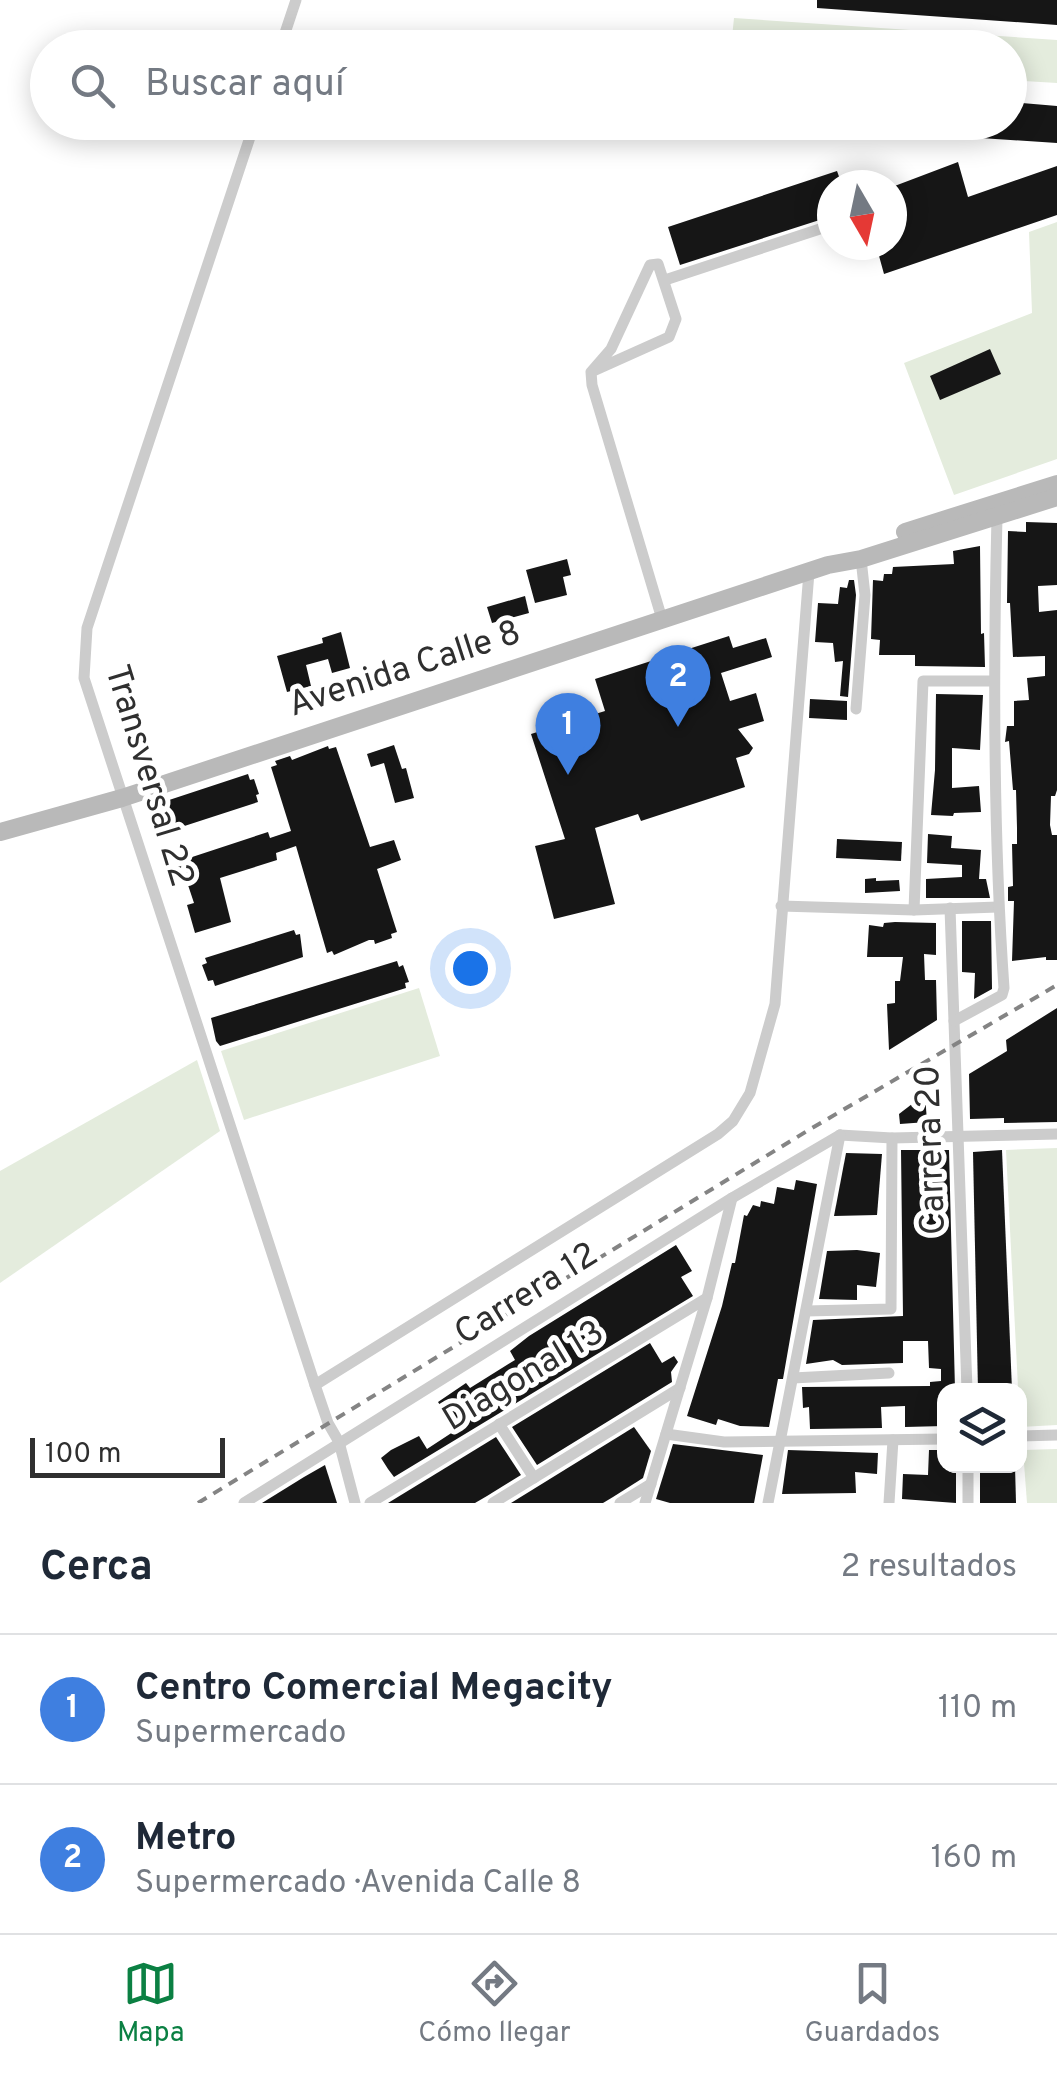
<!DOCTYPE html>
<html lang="es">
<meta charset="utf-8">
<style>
:root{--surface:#fff;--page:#f6f6f7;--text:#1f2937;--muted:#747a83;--line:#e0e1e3;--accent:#0b8043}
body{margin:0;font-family:Overpass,sans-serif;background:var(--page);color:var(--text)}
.controls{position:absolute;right:30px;bottom:30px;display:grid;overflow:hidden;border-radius:20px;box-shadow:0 5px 25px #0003}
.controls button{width:90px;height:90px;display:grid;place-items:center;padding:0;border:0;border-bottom:2px solid var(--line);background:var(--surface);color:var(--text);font:50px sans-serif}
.compass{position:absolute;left:817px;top:170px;width:90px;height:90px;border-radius:50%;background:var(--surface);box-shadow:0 5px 25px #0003;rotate:171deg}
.scale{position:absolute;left:30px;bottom:25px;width:195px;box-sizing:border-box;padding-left:10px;border:5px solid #2f2f2f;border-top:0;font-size:28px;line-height:35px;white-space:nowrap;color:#2f2f2f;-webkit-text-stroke:8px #fff;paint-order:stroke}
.you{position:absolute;left:470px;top:968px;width:35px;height:35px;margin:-25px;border:8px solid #fff;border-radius:50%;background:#1a73e8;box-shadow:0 0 0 15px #1a73e833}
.badge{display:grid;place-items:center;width:65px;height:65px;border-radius:50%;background:var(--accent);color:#fff;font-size:32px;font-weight:700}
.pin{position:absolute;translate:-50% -82px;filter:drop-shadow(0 2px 5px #0008)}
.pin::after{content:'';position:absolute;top:52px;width:35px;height:30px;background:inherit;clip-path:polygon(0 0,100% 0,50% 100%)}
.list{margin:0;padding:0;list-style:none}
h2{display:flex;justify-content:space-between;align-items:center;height:130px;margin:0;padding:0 40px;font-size:42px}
h2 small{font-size:32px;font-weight:400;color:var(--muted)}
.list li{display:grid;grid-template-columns:65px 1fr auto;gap:30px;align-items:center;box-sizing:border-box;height:150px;padding:0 40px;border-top:2px solid var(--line)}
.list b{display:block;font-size:38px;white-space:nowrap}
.list p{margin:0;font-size:32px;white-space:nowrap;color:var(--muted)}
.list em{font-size:32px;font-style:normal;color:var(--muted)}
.icon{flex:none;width:55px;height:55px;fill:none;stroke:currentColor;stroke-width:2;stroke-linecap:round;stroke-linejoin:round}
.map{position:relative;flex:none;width:1057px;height:1503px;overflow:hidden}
.search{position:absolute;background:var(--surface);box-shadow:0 5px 25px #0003;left:30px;right:30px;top:30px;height:110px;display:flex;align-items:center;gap:25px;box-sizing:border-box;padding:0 35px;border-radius:55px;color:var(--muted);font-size:38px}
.sheet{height:430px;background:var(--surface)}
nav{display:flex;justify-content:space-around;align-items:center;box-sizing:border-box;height:140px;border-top:2px solid var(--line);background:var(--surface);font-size:28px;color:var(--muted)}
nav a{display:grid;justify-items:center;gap:5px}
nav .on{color:var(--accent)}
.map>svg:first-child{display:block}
.green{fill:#e4ecdd}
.building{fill:#161616}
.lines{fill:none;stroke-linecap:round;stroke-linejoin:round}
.street{stroke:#ccc;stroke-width:11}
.secondary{stroke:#b9b9b9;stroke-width:18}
.rail{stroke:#848484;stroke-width:4;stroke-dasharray:10 8;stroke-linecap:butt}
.labels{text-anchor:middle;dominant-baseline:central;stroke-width:10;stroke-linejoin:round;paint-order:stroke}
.street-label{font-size:35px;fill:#2f2f2f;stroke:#fff}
</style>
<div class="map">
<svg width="1057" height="1503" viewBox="0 0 1057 1503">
<rect width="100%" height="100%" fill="#fff"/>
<!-- green -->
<g class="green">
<path d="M734 18 1057 40V83L1010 80V48L731 47Z"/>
<path d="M1057 222V459L954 495 904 363 1032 313 1029 232Z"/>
<path d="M419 988 440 1056 244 1120 221 1051Z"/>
<path d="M197 1060 220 1131 0 1283V1171Z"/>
<path d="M1057 1148V1425L1020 1427 1006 1150Z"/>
<path d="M1057 1449V1503H1027L1023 1450Z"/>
</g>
<!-- building -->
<g class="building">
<path d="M817 0H1057V25L817 8Z"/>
<path d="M1010 102 1057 106V143L875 131 876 122H1010Z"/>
<path d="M958 162 968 197 1057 166V215L884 274 876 245H892V187Z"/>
<path d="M837 171 842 185H832V216L680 265 668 227Z"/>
<path d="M990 349 1001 374 940 400 930 376Z"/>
<path d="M1026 522 1057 523V585L1038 586 1039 612 1057 610V790L1055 796H1051L1050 825 1052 835H1057V960H1046V957L1012 961 1014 901H1008V887L1013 886 1012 844H1017V828L1016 790H1013L1009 741 1005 742 1007 726H1014V701L1029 700 1027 678 1045 676V656L1013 657 1010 603H1007L1008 531 1026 532Z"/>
<path d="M980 546 981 634 984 633 985 667 915 666V655H879L880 640 871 639 873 580 883 581 884 574H892L893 567 954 564 953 551Z"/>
<path d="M567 559 571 575 563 577 567 595 535 603 526 570Z"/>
<path d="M849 580H854L856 595 848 697 840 696 843 661 835 662 833 643 815 642 818 603 838 604 840 587 847 588Z"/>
<path d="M525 596 529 613 492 623 487 607Z"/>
<path d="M341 632 350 668 332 673 328 659 306 665 311 686 287 692 277 656 323 643 322 638Z"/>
<path d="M729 636 733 648 766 638 772 657 721 673 730 701 756 693 764 721 738 729 753 748 749 754 736 758 745 787 641 821 638 814 595 828 615 904 554 919 535 846 565 839 531 734 605 711 595 679Z"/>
<path d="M936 694 983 695 980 750 952 748V788L979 786 981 812 954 813 953 816 931 815 935 770Z"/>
<path d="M810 699 847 701V720L809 718Z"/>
<path d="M394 745 402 769 406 768 414 798 395 803 384 763 371 767 367 754Z"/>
<path d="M328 746 329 749 336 747 370 847 394 840 401 860 377 869 397 932 391 934 392 938 375 944 374 940H369L334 955 332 951 327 953 296 846 276 853 277 860 220 878 231 922 195 933 187 905 194 903 187 882 183 884 177 867 182 866 180 861 268 832 270 838 291 831 271 767 277 765 275 761 290 756 292 760Z"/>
<path d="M248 774 250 780 254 779 259 794 256 795 258 802 169 831 168 825 163 826 158 810 162 808 160 803Z"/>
<path d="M928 834 952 836 951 848 981 850 979 879H986L990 898H926V879L962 877V865L927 863Z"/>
<path d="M837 839 902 842 901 861 836 858Z"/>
<path d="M876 878V881L899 880 900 891 865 893V879Z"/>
<path d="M962 921H991L992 989 974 999 975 973 962 972Z"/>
<path d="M895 922 936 923V955L924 954 925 980H936L937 1020 889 1050 887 1004 895 1003V981H900L903 957H867L869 925 883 927 884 923Z"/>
<path d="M294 930 296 935 300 934 303 957 215 986 213 980 208 981 202 965 207 963 205 958Z"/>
<path d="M397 961 399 967 403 965 409 982 405 983 406 988 220 1046 216 1041 211 1018Z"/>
<path d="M1057 1008V1122L1004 1123V1118L970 1119 969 1074 1007 1051 1006 1040Z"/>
<path d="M925 1094 927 1122 900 1124 899 1114Z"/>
<path d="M901 1150H949L955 1390H944V1426L905 1427V1406L881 1407 882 1428 810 1429 809 1407 803 1408 802 1387 930 1386V1382L941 1381V1369L929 1368 928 1341H903V1363L842 1365 833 1360 806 1364 813 1320 903 1316Z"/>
<path d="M1002 1150 1012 1390H978L973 1152Z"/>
<path d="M846 1153 882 1154 877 1215 834 1216Z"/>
<path d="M796 1180 817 1184 783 1379H778L769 1427 740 1426 718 1419 716 1425 687 1416 722 1306 732 1263H735L744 1215 747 1216 753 1205 760 1207 761 1201 774 1204 777 1187 794 1190Z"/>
<path d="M676 1245 692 1271 681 1277 693 1296 394 1477 388 1469 381 1458 391 1450 419 1436 427 1449 456 1430 438 1402 466 1383 470 1388 515 1360 510 1351 529 1336Z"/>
<path d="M857 1250 880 1253 876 1287 857 1285V1300L819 1299 827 1251Z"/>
<path d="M650 1343 662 1363 674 1356 678 1362 671 1372 672 1382 537 1465 512 1427Z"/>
<path d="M634 1427 651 1451 643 1478 613 1497 603 1503H511Z"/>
<path d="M496 1437 521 1475 487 1496 475 1503H388Z"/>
<path d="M673 1444 763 1455 754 1503H670L656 1499Z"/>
<path d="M788 1450 878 1453 877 1474 855 1472 856 1493 782 1494Z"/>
<path d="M929 1450H944V1466H956V1503L902 1499 903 1474 928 1475Z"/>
<path d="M325 1465 337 1503H262L304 1477Z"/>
<path d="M980 1466H1015L1016 1503H980Z"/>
</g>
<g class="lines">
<!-- street -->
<g class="street">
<path d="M280 48 296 0"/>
<path d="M255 122 87 628 84 678 315 1385 328 1423 339 1442 355 1503"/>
<path d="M665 280 832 225"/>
<path d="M591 372 669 337 676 319 658 264 650 265 611 349 591 372 592 385 662 619"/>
<path d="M856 709 865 595 861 559"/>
<path d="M781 906 914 910 998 907"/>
<path d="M950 908 967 1390"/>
<path d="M914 910 923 681H993"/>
<path d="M954 1021 1002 995 1004 988C993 831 993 674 997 517"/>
<path d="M840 1135 892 1138 1057 1134"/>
<path d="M806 1311 891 1309 892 1138"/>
<path d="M793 1378 889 1373"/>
<path d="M315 1385 718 1134 733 1121 750 1093 775 1004 809 572"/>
<path d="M499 1424 534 1478"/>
<path d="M666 1434 724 1442 944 1439"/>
<path d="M1020 1436 1057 1435"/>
<path d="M968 1466V1503"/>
<path d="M244 1503 732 1198 840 1135"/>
<path d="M370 1503 707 1298"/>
<path d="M493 1503 680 1388"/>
<path d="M620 1503 651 1484"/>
<path d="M645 1503 707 1298 732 1198"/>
<path d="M768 1503 840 1135"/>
<path d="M889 1503 893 1440"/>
</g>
<!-- secondary -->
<g class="secondary">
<path d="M905 532 1057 484"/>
<path d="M0 832 122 798 828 565 861 559 1057 497"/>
</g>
<!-- rail -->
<path class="rail" d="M198 1503 812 1128 1057 985"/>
</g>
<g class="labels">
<!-- street labels -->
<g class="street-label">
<text transform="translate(405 670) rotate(-18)">Avenida Calle 8</text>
<text transform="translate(148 776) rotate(73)">Transversal 22</text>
<text transform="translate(932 1150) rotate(-92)">Carrera 20</text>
<text transform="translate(527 1295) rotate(-32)">Carrera 12</text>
<text transform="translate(524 1377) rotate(-31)">Diagonal 13</text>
</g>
</g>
</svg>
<div class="controls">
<button><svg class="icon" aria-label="layers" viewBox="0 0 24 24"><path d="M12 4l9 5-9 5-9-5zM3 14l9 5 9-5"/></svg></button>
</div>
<svg class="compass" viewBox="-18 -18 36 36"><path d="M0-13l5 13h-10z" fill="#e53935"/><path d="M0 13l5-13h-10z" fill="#747a83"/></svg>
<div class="scale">100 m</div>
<div class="you"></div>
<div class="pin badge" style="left:568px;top:775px;background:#3f7fe0">1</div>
<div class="pin badge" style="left:678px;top:727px;background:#3f7fe0">2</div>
<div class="search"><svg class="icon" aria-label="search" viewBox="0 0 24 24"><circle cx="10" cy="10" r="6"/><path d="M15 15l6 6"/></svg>Buscar aquí</div>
</div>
<section class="sheet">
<h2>Cerca<small>2 resultados</small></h2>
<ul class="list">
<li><span class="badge" style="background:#3f7fe0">1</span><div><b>Centro Comercial Megacity</b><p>Supermercado</p></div><em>110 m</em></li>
<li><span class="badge" style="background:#3f7fe0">2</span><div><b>Metro</b><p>Supermercado · Avenida Calle 8</p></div><em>160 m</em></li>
</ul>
</section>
<nav>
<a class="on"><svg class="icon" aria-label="map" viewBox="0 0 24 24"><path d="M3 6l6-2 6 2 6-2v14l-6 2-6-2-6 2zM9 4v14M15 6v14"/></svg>Mapa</a>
<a><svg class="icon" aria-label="directions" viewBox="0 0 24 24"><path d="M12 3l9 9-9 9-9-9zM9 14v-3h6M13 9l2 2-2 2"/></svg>Cómo llegar</a>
<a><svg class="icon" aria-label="saved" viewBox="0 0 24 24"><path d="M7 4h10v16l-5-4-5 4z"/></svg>Guardados</a>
</nav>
